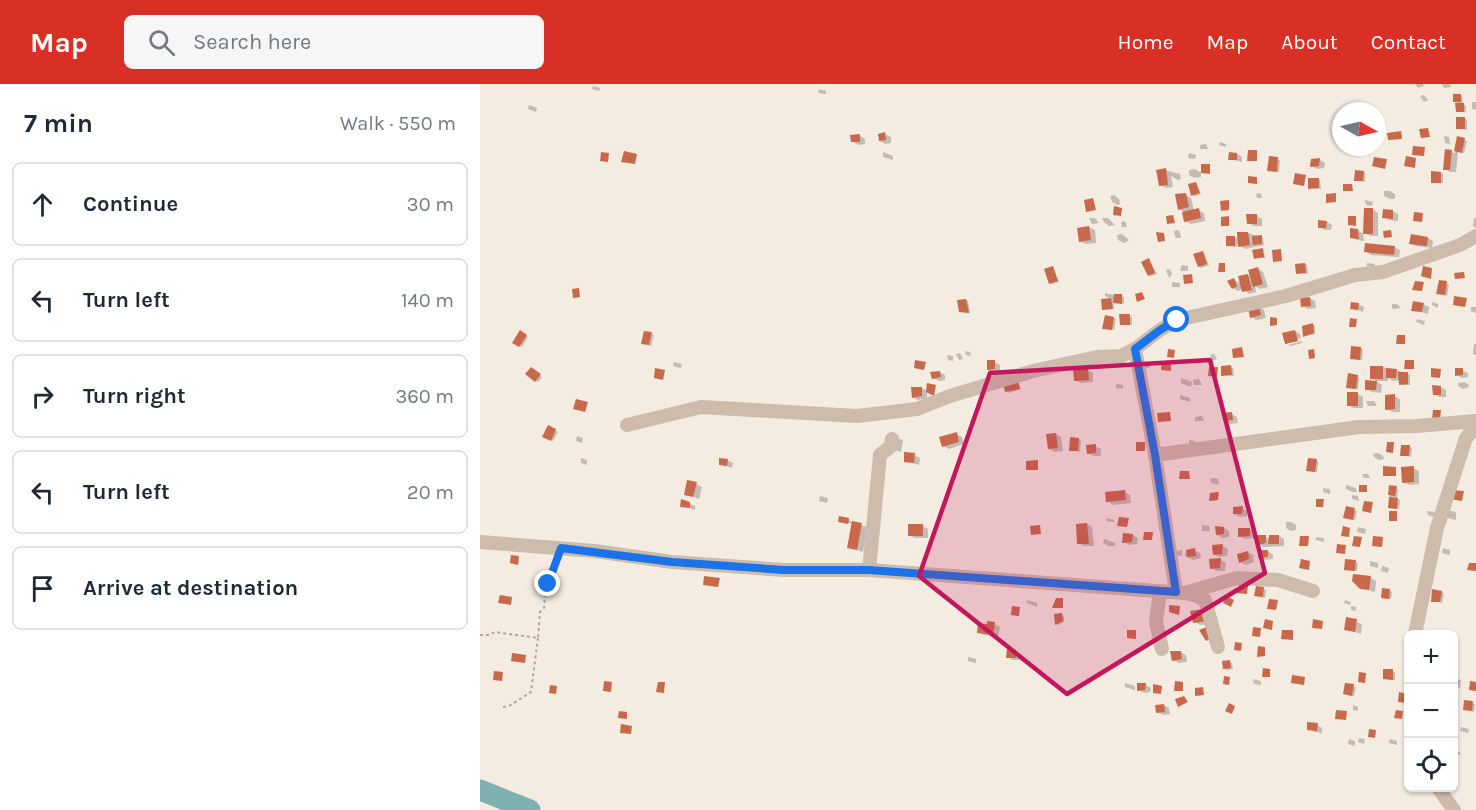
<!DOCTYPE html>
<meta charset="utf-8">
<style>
:root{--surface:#fff;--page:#f6f6f7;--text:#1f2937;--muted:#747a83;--line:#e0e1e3;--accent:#d93025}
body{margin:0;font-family:Karla,sans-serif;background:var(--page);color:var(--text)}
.controls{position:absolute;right:18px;bottom:18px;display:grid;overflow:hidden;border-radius:9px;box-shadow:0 2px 4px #0004}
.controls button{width:54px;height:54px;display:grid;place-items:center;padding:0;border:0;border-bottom:2px solid var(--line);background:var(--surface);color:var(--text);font:30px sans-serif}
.compass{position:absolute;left:852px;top:18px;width:54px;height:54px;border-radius:50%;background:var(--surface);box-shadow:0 2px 4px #0004;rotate:98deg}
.stop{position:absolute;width:18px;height:18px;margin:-14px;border:4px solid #1a73e8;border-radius:50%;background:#fff}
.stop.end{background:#1a73e8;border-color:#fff;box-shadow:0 2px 6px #0008}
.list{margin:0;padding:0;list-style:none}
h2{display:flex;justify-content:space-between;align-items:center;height:78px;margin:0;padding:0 24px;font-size:26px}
h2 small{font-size:20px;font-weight:400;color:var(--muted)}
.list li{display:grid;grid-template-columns:39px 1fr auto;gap:18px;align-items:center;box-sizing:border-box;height:84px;margin:0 12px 12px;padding:0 12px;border:2px solid var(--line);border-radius:9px}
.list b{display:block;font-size:22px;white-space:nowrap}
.list em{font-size:20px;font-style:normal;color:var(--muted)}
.icon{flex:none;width:33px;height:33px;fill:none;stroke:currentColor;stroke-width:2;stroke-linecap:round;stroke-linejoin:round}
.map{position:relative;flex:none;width:996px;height:726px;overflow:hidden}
header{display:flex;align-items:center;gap:36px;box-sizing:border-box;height:84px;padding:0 30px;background:var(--accent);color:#fff}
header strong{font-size:28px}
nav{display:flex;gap:33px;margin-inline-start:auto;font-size:21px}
.search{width:420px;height:54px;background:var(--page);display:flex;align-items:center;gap:15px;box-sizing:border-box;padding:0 21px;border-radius:9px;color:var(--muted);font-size:22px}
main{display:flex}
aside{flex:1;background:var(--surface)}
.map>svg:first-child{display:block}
.shadow{fill:#0003}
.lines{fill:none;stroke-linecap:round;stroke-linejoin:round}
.river{stroke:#7fb0b2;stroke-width:21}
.building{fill:#c8694b}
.path{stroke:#b9a596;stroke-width:2;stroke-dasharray:3 3;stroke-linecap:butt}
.minor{stroke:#cdbbac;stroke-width:14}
.route{stroke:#1a73e8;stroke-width:8}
.marked{fill:#c2185b;fill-opacity:0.2;stroke:#c2185b;stroke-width:4.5;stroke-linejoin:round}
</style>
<header>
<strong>Map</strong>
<div class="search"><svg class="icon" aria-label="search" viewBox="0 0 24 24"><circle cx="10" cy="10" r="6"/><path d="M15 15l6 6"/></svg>Search here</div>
<nav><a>Home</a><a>Map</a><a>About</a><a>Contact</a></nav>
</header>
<main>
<aside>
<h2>7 min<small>Walk · 550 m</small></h2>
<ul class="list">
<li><svg class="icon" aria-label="ahead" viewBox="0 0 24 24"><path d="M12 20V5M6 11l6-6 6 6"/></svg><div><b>Continue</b></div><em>30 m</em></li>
<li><svg class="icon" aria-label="left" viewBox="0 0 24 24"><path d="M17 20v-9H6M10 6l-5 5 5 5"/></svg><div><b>Turn left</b></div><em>140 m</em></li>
<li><svg class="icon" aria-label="right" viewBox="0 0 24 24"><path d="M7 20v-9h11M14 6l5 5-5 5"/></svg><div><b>Turn right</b></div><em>360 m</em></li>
<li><svg class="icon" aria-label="left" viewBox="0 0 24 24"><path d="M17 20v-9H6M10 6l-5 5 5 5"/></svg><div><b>Turn left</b></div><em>20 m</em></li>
<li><svg class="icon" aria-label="arrive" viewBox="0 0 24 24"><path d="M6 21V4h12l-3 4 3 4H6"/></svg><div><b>Arrive at destination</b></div></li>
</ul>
</aside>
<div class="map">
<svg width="996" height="726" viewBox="0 0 996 726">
<rect width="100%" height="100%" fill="#f4ebe1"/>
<!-- shadow -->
<g class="shadow">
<path d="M935 0H943L944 2 938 4Z"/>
<path d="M962 0H970L971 3 964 4Z"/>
<path d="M113 2 120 4 119 7 112 5Z"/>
<path d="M339 5 346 7V10L338 9Z"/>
<path d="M944 11 948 16 944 18 940 12Z"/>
<path d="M980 11 982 12 983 20 986 22V28H977V19L974 17Z"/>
<path d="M992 18H996V26L992 25Z"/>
<path d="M49 21 57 24 56 28 48 25Z"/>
<path d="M985 35 987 36V46L977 44Z"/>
<path d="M405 50 411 53V59L405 60 400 57V51Z"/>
<path d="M380 52 385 55V60L378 61 372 57Z"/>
<path d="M964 52 969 53 970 60 965 59Z"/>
<path d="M978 54 987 57 984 69 978 68 976 88H970L965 85 967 67 975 69Z"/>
<path d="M740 58 746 60V63L739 61Z"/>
<path d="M726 60 728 65H720V61Z"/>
<path d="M403 68 413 72V76L403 73Z"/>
<path d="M709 69 716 71 715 75 708 74Z"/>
<path d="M757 70 762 73V78L750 75Z"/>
<path d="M790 74 800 76 799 88 789 86Z"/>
<path d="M840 76 845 79 844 84 837 85 832 82Z"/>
<path d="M715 85 721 89V93L715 94 709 91V86Z"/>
<path d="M685 86 700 90 701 95 698 96 691 92 693 103 686 104 680 101Z"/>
<path d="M883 88 885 89V98L876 96Z"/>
<path d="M961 89 963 90V99L953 98Z"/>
<path d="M838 95 840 96 841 105 830 104Z"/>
<path d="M716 99 721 110 715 112 713 111Z"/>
<path d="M904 107H910L915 110V115H910L904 112Z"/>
<path d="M779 109 781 110 782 114H777L776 110Z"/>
<path d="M634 111 639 115 640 120 638 121 632 118 630 112Z"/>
<path d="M706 111 711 114 714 127 718 126 724 129 725 137 711 140 705 137 706 129 699 125Z"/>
<path d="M885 116 893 118 892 122 886 121Z"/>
<path d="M893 126 898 129V152H890L885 149Z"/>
<path d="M913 127 918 130V137L909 136 904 133Z"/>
<path d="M777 132 782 135V142H774L769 139Z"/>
<path d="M609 134H615L619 139 612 140Z"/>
<path d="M622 134H628L635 141 629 142 624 138Z"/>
<path d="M994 134H996V144L993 142Z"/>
<path d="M644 137 646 139 647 143H642L641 138Z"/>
<path d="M840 138H847L852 141 851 146H845L839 143Z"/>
<path d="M609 143 615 146 616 159 606 160 600 157Z"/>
<path d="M698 146 700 148 701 154H697L695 153 694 147Z"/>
<path d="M878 146 883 150 884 157 877 156 871 153Z"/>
<path d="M768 149 783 154 784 161 765 165 757 160V163L747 162 754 153 759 156Z"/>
<path d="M642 150 649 156 644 159 638 156 637 151Z"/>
<path d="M932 152 948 154 953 157 952 164 936 162 931 159Z"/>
<path d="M914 163 920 166 919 173 891 171 886 167Z"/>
<path d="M782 166 786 174H775Z"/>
<path d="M723 168 729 181 721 184 719 182Z"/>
<path d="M669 176 677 190 671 192 669 191Z"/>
<path d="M887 179 895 180 894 184 887 182Z"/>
<path d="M825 180 827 181 828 190 818 189Z"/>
<path d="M702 181 708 182V187H700Z"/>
<path d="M573 184 579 198 572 200 570 199Z"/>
<path d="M690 185 692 190 689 194 686 186Z"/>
<path d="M778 185 783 188 788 203 780 205 775 202 776 208 769 210 763 205 758 207 753 204 754 196 762 200 768 191 772 194Z"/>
<path d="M692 198 700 199V203H692Z"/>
<path d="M960 198 969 200 967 212 960 210Z"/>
<path d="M625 209 644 213V220L633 217 634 225H624L631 215 625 212Z"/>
<path d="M829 214 835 217 836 224 828 225 823 222Z"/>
<path d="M486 216 488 217 490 229 480 227Z"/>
<path d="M952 218 958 220V224L952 221Z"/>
<path d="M878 220 884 223 883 228 872 224Z"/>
<path d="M912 220H917L921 224 913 225 912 224Z"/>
<path d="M943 220 949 223 948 230 933 226Z"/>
<path d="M779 222 784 226 786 234 777 236 771 233Z"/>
<path d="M991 223H996V229L991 227Z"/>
<path d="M649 232 652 233V241H641Z"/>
<path d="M626 233 636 235 634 246 626 245Z"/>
<path d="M937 235 945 237 944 241 936 238Z"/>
<path d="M833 240 835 242V250L825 252 823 243Z"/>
<path d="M815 247 820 250 821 254 808 257V260L806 259Z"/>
<path d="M40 248 48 253 42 263 34 258Z"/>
<path d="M165 248 174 251 171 262 165 260Z"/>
<path d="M822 257V259L811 262 808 261Z"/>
<path d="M994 260H996V271L993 270Z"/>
<path d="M881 264 883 265 882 276 874 275Z"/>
<path d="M485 267 490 268 491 272 486 271Z"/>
<path d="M480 269 483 275 479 276 476 270Z"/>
<path d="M734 270 737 275 732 277 730 271Z"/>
<path d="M467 271 473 272V277L468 276Z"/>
<path d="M194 278 202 280 201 284 193 282Z"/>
<path d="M514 278 520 281V288L513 289 508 286Z"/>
<path d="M663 278 669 279 670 284H664Z"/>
<path d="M751 283 753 284 754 292 743 291Z"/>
<path d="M891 283H903L927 289 930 291V301H922L920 296 913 297 908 294V297H896L891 294Z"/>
<path d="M51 284 62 293 58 298 47 290Z"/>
<path d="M976 285 988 289V293L982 294 977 291Z"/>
<path d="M607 286 613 289V298L601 299 595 296Z"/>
<path d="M459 288 465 291V296L459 297 453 294Z"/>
<path d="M877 292 879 294 878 305 869 304Z"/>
<path d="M701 294 712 298 711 303 701 299Z"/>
<path d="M719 295 722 301H714L713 296Z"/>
<path d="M538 298 541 305 529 309 526 307Z"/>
<path d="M897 298 902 301 901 309 892 308 887 305Z"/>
<path d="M984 298 989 301V303L983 305 978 302V299Z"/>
<path d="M636 300 643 301V305L636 304Z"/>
<path d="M960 303 966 306V313H959L954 310Z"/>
<path d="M442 304 447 307V314L438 316 433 313Z"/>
<path d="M878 310 883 313V324H873L868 321Z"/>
<path d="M700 311 710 314V318L700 315Z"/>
<path d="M914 312 920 315V328H912L907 325Z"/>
<path d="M886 317H894L897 322H888Z"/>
<path d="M751 330 757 333 758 339 750 340 745 337Z"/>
<path d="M722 332 724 337H715V333Z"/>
<path d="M68 343 78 348 73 357 64 352Z"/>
<path d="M476 350 482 353 484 360 469 365 463 362Z"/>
<path d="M576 350 581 353 583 367 575 368 569 365Z"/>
<path d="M97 352 103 354 102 359 96 357Z"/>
<path d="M416 354 423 356 421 368 414 366Z"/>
<path d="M599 355 601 357 600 368 590 366Z"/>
<path d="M709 356 715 357 716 361 709 360Z"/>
<path d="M615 362 621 365V372H614L608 369Z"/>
<path d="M930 363 932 364 931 373 922 371Z"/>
<path d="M898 369 903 372 904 375 899 376 894 373 893 370Z"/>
<path d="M434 371 440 374 439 381 425 377Z"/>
<path d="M101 374 107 376V381L101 379Z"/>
<path d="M247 376 253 379 252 384 240 380Z"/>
<path d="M836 376 838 378 837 388 830 387Z"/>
<path d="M933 384 939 387V400L929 401 924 398Z"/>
<path d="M882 390H888L890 394H884Z"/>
<path d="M735 394 738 395 739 401 731 399 730 395Z"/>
<path d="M216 400 222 403 219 415 205 410Z"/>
<path d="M866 401 876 404 877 408H872L866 405Z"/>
<path d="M910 403 918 405 917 415 920 416 919 425 910 423Z"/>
<path d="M843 404 850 405V410L843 408Z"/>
<path d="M645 408 650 411 651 419 633 421 627 417Z"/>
<path d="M872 411 878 412 879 417 872 415Z"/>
<path d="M340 412 348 414 347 419 339 417Z"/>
<path d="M209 419 215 422V426L202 422Z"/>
<path d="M762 424 767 427V432L760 433 754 430Z"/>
<path d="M867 424 877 427 875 436 867 434Z"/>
<path d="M967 426 976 428V436L967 434Z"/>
<path d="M947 427 956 428 955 433 948 431Z"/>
<path d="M627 434 634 436V438L626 437Z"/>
<path d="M369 435 371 438 387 443 383 468 369 463 373 440 362 438Z"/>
<path d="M806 438H811L816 441V446L811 447 806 444Z"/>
<path d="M607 440 612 443 614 462H604L599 459Z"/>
<path d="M722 441 729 442 730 447H722Z"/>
<path d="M442 442 448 445V454H435L429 451Z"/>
<path d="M878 443 886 445 885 450 877 448Z"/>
<path d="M744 444 749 447V453L743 454 737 451Z"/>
<path d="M769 445 775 448V453H785L790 455 799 452 804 455V462L784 463 778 460V454L765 455 760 452Z"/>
<path d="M653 451 658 454 657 460 649 461 644 458Z"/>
<path d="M836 453 844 454V458L836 456Z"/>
<path d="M624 455 635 459V462H629L623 459Z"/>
<path d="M734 462H743L748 465 747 472 739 473 734 470Z"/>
<path d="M963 464 970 466V471L962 469Z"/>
<path d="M702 466V472L696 471V467Z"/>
<path d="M714 466 720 469 721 474 713 476 705 472V468L707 469Z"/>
<path d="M788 467 793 471V475L784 476 779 473Z"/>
<path d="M768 468 773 471 774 478 765 481 760 478Z"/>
<path d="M741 476 746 479 745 487H737L731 484Z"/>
<path d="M866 477 878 479 877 487 868 486Z"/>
<path d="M890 477 898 479V484L890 482Z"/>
<path d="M902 482 909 484 908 489 901 487Z"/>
<path d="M875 491 891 494 896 497 895 508 881 504Z"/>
<path d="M777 504 786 506 785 514 776 512Z"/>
<path d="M910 507 912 508 911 515 903 514Z"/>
<path d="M962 508 964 510 962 519 952 517Z"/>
<path d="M547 516 557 519V523L547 519Z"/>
<path d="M865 516 871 518 870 521 864 519Z"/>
<path d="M871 522 876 523V527L871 526Z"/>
<path d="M712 528 731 540 720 541 715 538Z"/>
<path d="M582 531 584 532V538L578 541 576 540Z"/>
<path d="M867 535 882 540 881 550 865 545Z"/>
<path d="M514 540 520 543 518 553 504 551 499 548Z"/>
<path d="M536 567 541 570V576H533L527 573Z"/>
<path d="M700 568 706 571 707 578 699 579 693 576Z"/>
<path d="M488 573 496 575V579L488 577Z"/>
<path d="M750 578 752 579 753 585 747 586 745 585Z"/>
<path d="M905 586 915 588V596L904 595Z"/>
<path d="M974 594 981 596 980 604 974 603Z"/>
<path d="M773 595 781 597V601L774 600Z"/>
<path d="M645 599 655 602V606L645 603Z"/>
<path d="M665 601 671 604 670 608 664 609 659 606Z"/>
<path d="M873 602 876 603 874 612 867 611Z"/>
<path d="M986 618 995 620 994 628 985 625Z"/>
<path d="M684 621 689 624 690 630 683 631 678 628Z"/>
<path d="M873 621 878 623V627L873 626Z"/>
<path d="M837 641 842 644V649L834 648 829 645Z"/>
<path d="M981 643 989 645 988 649 980 647Z"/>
<path d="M879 654 885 655 884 660 878 658Z"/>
<path d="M869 655 875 657V662L868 660Z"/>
<path d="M910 655 917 657V661L909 659Z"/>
<path d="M974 667 980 668 981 671 974 670Z"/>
</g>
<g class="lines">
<!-- river -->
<path class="river" d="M0 706 50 726"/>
</g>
<!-- building -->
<g class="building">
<rect x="973" y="10" width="8" height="8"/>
<path d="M975 19H984V28H976Z"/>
<rect x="976" y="33" width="9" height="12"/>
<path d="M948 44 950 53 941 54 939 45Z"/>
<path d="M921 47 922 55 908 56 907 49Z"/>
<path d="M405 48 406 56 399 57 398 50Z"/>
<path d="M380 50V58H371L370 51Z"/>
<path d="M977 52 985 54 982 69 974 67Z"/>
<path d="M933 62 945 63 944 72 932 71Z"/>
<path d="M965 65 972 66 970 86H963Z"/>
<path d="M768 66H777V77H767Z"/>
<path d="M144 67 157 70 155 80 141 78Z"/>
<path d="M121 68 129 69 128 78 120 77Z"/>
<path d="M749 68 757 69V76H748Z"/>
<path d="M789 72 798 73 797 88 787 87Z"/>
<path d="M926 72 936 74 935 84 924 82Z"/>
<path d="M894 73 907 75 905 85 892 82Z"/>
<path d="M840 74 839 82 830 83 831 75Z"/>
<path d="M721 80H730V90L721 89Z"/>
<path d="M686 84 688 101 679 102 676 86Z"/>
<path d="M875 86 884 87 883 97H874Z"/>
<path d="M951 87 961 88V99H951Z"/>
<path d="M815 89 826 91 824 102 813 100Z"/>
<path d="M768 92 777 93V100L768 99Z"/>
<path d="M828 94H839V104L828 105Z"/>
<path d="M716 98 720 109 711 112 708 100Z"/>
<path d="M863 100H872L873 107H863Z"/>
<path d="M706 109 709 123 698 126 695 110Z"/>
<path d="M856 109V118L846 119V110Z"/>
<path d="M613 114 616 126 606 128 604 116Z"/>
<path d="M749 116V126L741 127 740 117Z"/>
<path d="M634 122 642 124 641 132 633 131Z"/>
<path d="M719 124 721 134 704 138 702 128Z"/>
<path d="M884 124H893V150H883Z"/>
<path d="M903 125 913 126V135L902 134Z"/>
<path d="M934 128 943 129 942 138 933 137Z"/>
<path d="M766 130H777V140H767Z"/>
<path d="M693 131 695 139 687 140 686 132Z"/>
<path d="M749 132V142H741V133Z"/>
<path d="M868 132H876V142L868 141Z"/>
<path d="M838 136 847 137 846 144H838Z"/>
<path d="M609 142 611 156 599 158 597 144Z"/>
<path d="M870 144 878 145 879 155 870 154Z"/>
<path d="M911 146 912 153 904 154 903 147Z"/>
<path d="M676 148 684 149 685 157 678 158Z"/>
<path d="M757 148H768L770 161 758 163Z"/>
<path d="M931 150 948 153 947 162 929 160Z"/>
<path d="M782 151V160L773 161 772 152Z"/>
<rect x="746" y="152" width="9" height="10"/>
<path d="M885 159 915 162 914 171 884 168Z"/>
<path d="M783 164 784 173 774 175 772 166Z"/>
<path d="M801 165 802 177 793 178 792 166Z"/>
<path d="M723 167 727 180 718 183 713 170Z"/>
<path d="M669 174 675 189 668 192 661 178Z"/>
<path d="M739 179H745V188H738Z"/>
<path d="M825 179 826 189 816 190 815 180Z"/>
<path d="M573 182 578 197 569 200 564 185Z"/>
<path d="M943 182 952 184 951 195 941 192Z"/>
<path d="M778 183 783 200 773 203 768 186Z"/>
<path d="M984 188 985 194 975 195 974 189Z"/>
<path d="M712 190 713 199 704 200 703 191Z"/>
<path d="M768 190 772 206 762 208 758 192Z"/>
<path d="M754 194 757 202 752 205 747 197Z"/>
<path d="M959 196 967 197 965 211 956 210Z"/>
<path d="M935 197 944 198 942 207 932 206Z"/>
<path d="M99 204 100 213 93 214 92 205Z"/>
<path d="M662 208 665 215 657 218 655 210Z"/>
<path d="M634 210H642V220L633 219Z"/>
<path d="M974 212 987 214 985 223 973 221Z"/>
<path d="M830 213 831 222 821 223 820 214Z"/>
<path d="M631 214 633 225 622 226 621 215Z"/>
<path d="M486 215 489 229 479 228 477 216Z"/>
<path d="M933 217 944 219 942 228 931 227Z"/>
<path d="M871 218 879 219 878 226 870 225Z"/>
<path d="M779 221 781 231 770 234 768 223Z"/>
<path d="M639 230H650V241H640Z"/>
<path d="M625 231 634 233 632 246 622 245Z"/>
<path d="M790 233 797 234V241L790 242Z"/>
<path d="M870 234 877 235 876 243H869Z"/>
<path d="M833 239 834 249 823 253 822 242Z"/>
<path d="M40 246 47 251 39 263 32 259Z"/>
<path d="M815 246 818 257 805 260 802 249Z"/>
<path d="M164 247 172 248 169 261 161 260Z"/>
<path d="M917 251H925V260H916Z"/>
<path d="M871 262 881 263 880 276 870 275Z"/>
<path d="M762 263 764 273 753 274 752 265Z"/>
<path d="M688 265 695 266 694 274 687 273Z"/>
<path d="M834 265 835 274 829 275 828 266Z"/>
<path d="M435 276 446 278 444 286 434 284Z"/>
<path d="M507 276H515V285L507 286Z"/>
<path d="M925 276H934V285H924Z"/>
<path d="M682 277 691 278V287L681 286Z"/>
<path d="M751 281 752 291 741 292V282Z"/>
<rect x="890" y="282" width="13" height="13"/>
<path d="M51 283 61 290 55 298 45 290Z"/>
<path d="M729 283H738L737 293 728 292Z"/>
<path d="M175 284 185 286 183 296 174 294Z"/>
<path d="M608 284 609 296 594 297 593 285Z"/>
<path d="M906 284 917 285 916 294H906Z"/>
<path d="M951 284 961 285 960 294 951 293Z"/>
<path d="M975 284H983V291L975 292Z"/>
<path d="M460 287 461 293 452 295 450 288Z"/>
<path d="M918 288H928V300L919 301Z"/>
<path d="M868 289 878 291 876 305 866 304Z"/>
<path d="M538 296 540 305 525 308 523 300Z"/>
<path d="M885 296 897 297 896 306H885Z"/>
<path d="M447 299 456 301 454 312 446 308Z"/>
<path d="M952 301 961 302V311H953Z"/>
<path d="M431 303H442V312L432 314Z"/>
<rect x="867" y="308" width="11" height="14"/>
<path d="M915 310V325L905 326V311Z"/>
<path d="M96 315 108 318 105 328 93 325Z"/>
<path d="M953 326H961L960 336H952Z"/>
<path d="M690 328 691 337 678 338 677 329Z"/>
<path d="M752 328 753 336 743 337V329Z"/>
<path d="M68 341 76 345 71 357 62 353Z"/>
<path d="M477 348 479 358 462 363 459 353Z"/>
<path d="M576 349 578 364 568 365 566 350Z"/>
<path d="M590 353 599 354 598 367H589Z"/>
<rect x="656" y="358" width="9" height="9"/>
<path d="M907 358H914L913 369 906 368Z"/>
<path d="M616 360V369L607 370 606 361Z"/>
<path d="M921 361H930L929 372H920Z"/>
<path d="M424 368 435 369 434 379 424 378Z"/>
<path d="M239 374 248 375 247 382 239 381Z"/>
<path d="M828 374 837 375 835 388 826 387Z"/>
<path d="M558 376V386H546V377Z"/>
<path d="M903 382 916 383V392H903Z"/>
<path d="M934 382V398L922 399 921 383Z"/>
<path d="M700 387H709L710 395H699Z"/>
<path d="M207 396 217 398 213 413 204 411Z"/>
<rect x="879" y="401" width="8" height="7"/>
<path d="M909 401 917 402 915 412 908 411Z"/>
<path d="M645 406 646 416 626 418 625 408Z"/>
<path d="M971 406 984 407 982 417 970 415Z"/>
<path d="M739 408 738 416 729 417 730 409Z"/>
<path d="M909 413 918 414 917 425 908 424Z"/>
<path d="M201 415 210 418V424L200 423Z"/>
<path d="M836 415H844L843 423H836Z"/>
<path d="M884 417 893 418 891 429 882 427Z"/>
<path d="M763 422 762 430H753V423Z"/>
<path d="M866 422 875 424 873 436 863 434Z"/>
<rect x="909" y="427" width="8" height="10"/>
<path d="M359 432 369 434 368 440 358 438Z"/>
<path d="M639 433 649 434 647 443 637 442Z"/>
<path d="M372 437 382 439 377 466 367 464Z"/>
<path d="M607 439 609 460H597L596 440Z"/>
<rect x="428" y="440" width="15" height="12"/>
<path d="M560 441 561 450 551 451 550 442Z"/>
<path d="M735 442 744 443V450L736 451Z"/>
<path d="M863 442 870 444 869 453 861 452Z"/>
<path d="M758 444H770V452L758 453Z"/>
<path d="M664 448H673L672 456H663Z"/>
<path d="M643 449 653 450 652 458 642 459Z"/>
<path d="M776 451H786V459L777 461Z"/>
<path d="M789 451H799V460H788Z"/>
<path d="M820 452H829L828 462H819Z"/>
<path d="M874 452 882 453 880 463 872 462Z"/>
<path d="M893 452 903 453 902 463 892 462Z"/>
<path d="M743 460 742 470 733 471 732 461Z"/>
<path d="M857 460 866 461 865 470 856 469Z"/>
<path d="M715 464 716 472 707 473 706 466Z"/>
<path d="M778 466H788V473L778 474Z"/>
<path d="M768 467 769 475 759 479 757 470Z"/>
<path d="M31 471 39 472 38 481 30 479Z"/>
<path d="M741 474 740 484 730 485 729 475Z"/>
<path d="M821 475 830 477 829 486 819 484Z"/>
<path d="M865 475 876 476 875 487 864 486Z"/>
<path d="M989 479H996V487L987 486Z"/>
<path d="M873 490 891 492 889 506 880 505 872 497Z"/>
<path d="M224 492 240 494 238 503 223 501Z"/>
<path d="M760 500 768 501 767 510 756 509Z"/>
<path d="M776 502 784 503 783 513 774 512Z"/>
<path d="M902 504 910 505 909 515 901 514Z"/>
<path d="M952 505 962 507 960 518H951Z"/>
<path d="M20 511 32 513 31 521 18 519Z"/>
<path d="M746 512 754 516 751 523 743 519Z"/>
<path d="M576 514H583V524H572Z"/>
<path d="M789 515 798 516 796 526 787 525Z"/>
<path d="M689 521 700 522 699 531 689 528Z"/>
<path d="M532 522 540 523 539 532 531 531Z"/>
<path d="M723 525 727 537 713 539 710 527Z"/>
<path d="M582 529 583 537 575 541 574 530Z"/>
<path d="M866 533 877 535 875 548 864 546Z"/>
<path d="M785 535 793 537 792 546 783 544Z"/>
<path d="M833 535 843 537 842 545 832 544Z"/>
<path d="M507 537 515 538 513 551 497 549 498 539 507 540Z"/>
<path d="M727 543 733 554 726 557 719 546Z"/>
<path d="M773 543 781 544 780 553 772 552Z"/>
<path d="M647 546H656V555L647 554Z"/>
<path d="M802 546H813V556L801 555Z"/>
<path d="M755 558 762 559 761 567 754 566Z"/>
<path d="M778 562 785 563V572L777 573Z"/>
<path d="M527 565 536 566V574H526Z"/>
<path d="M690 567H701L702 575 692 577Z"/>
<path d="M32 569 46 571 45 579 31 577Z"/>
<path d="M750 576 751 584 743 585 742 577Z"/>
<path d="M783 584 790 585V593H782Z"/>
<path d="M903 585H913V596L903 595Z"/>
<path d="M14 587 23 588 22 597 13 596Z"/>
<path d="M879 588 886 589 885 599 878 598Z"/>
<path d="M812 591 825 593 824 601 811 599Z"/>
<path d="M744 592 750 593 749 601 743 600Z"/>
<path d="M124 597 132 598 131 608 123 607Z"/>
<path d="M695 597 703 598V607H694Z"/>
<path d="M990 597 996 598V607L989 606Z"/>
<path d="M178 598H185L184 609 176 608Z"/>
<path d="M657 599H666L665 606 657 607Z"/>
<path d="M865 599 874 600 872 612 863 610Z"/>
<path d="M673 600 682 602 681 610 673 609Z"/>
<path d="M70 601 77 602 76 610 69 609Z"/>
<path d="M723 603 724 611 715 612V604Z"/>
<path d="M919 608 928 610 927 619 918 618Z"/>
<path d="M704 612 708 618 698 623 695 615Z"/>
<path d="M984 616 993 617 992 627 983 626Z"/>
<path d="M749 619 755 622 752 630 745 627Z"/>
<path d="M684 620 685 628 676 629 675 621Z"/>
<path d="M856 626 867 627 866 636 855 635Z"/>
<path d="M916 626 923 627 922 635 914 634Z"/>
<path d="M139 627 147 628V635L138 634Z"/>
<path d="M827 638 838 639 837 647 827 646Z"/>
<path d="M141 640 152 642 151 650 140 649Z"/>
<path d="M889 645 896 646 895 654 888 653Z"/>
</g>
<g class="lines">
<!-- path -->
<g class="path">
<path d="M0 551H9L15 548 58 554 60 528 64 524 65 512 76 476"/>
<path d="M23 623 29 622 51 608 58 554"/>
</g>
<!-- minor -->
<g class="minor">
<path d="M655 265 675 371"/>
<path d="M147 341 221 323 377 332 437 325 470 312 553 287 617 273 641 272 655 265 680 246 697 236 806 212 875 191 903 188 980 161 996 152"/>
<path d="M0 458 115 467 192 478 304 486H389L400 371 411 362 412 355"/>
<path d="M389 486 705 509 757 494 798 496 833 507"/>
<path d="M680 508 676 538 682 565"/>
<path d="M696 508 675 371 879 343 936 342 996 337"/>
<path d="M706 509 717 512 725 516 738 563"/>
<path d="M935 550 957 444 986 354 996 342"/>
<path d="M958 704 974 726"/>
</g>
</g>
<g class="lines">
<!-- route -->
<path class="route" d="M68 500 81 464 192 478 304 486H389L696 508 675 371 655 265 680 246 697 236"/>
</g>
<!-- marked area -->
<path class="marked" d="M730 276 785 489 587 610 439 492 510 289Z"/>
</svg>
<div class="controls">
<button>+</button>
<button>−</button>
<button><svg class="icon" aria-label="locate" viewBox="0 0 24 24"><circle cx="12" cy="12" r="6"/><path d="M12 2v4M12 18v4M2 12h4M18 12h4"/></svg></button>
</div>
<svg class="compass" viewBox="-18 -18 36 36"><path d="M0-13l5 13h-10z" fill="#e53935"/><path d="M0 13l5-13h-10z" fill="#747a83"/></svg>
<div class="stop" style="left:697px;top:236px"></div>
<div class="stop end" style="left:68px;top:500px"></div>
</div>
</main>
